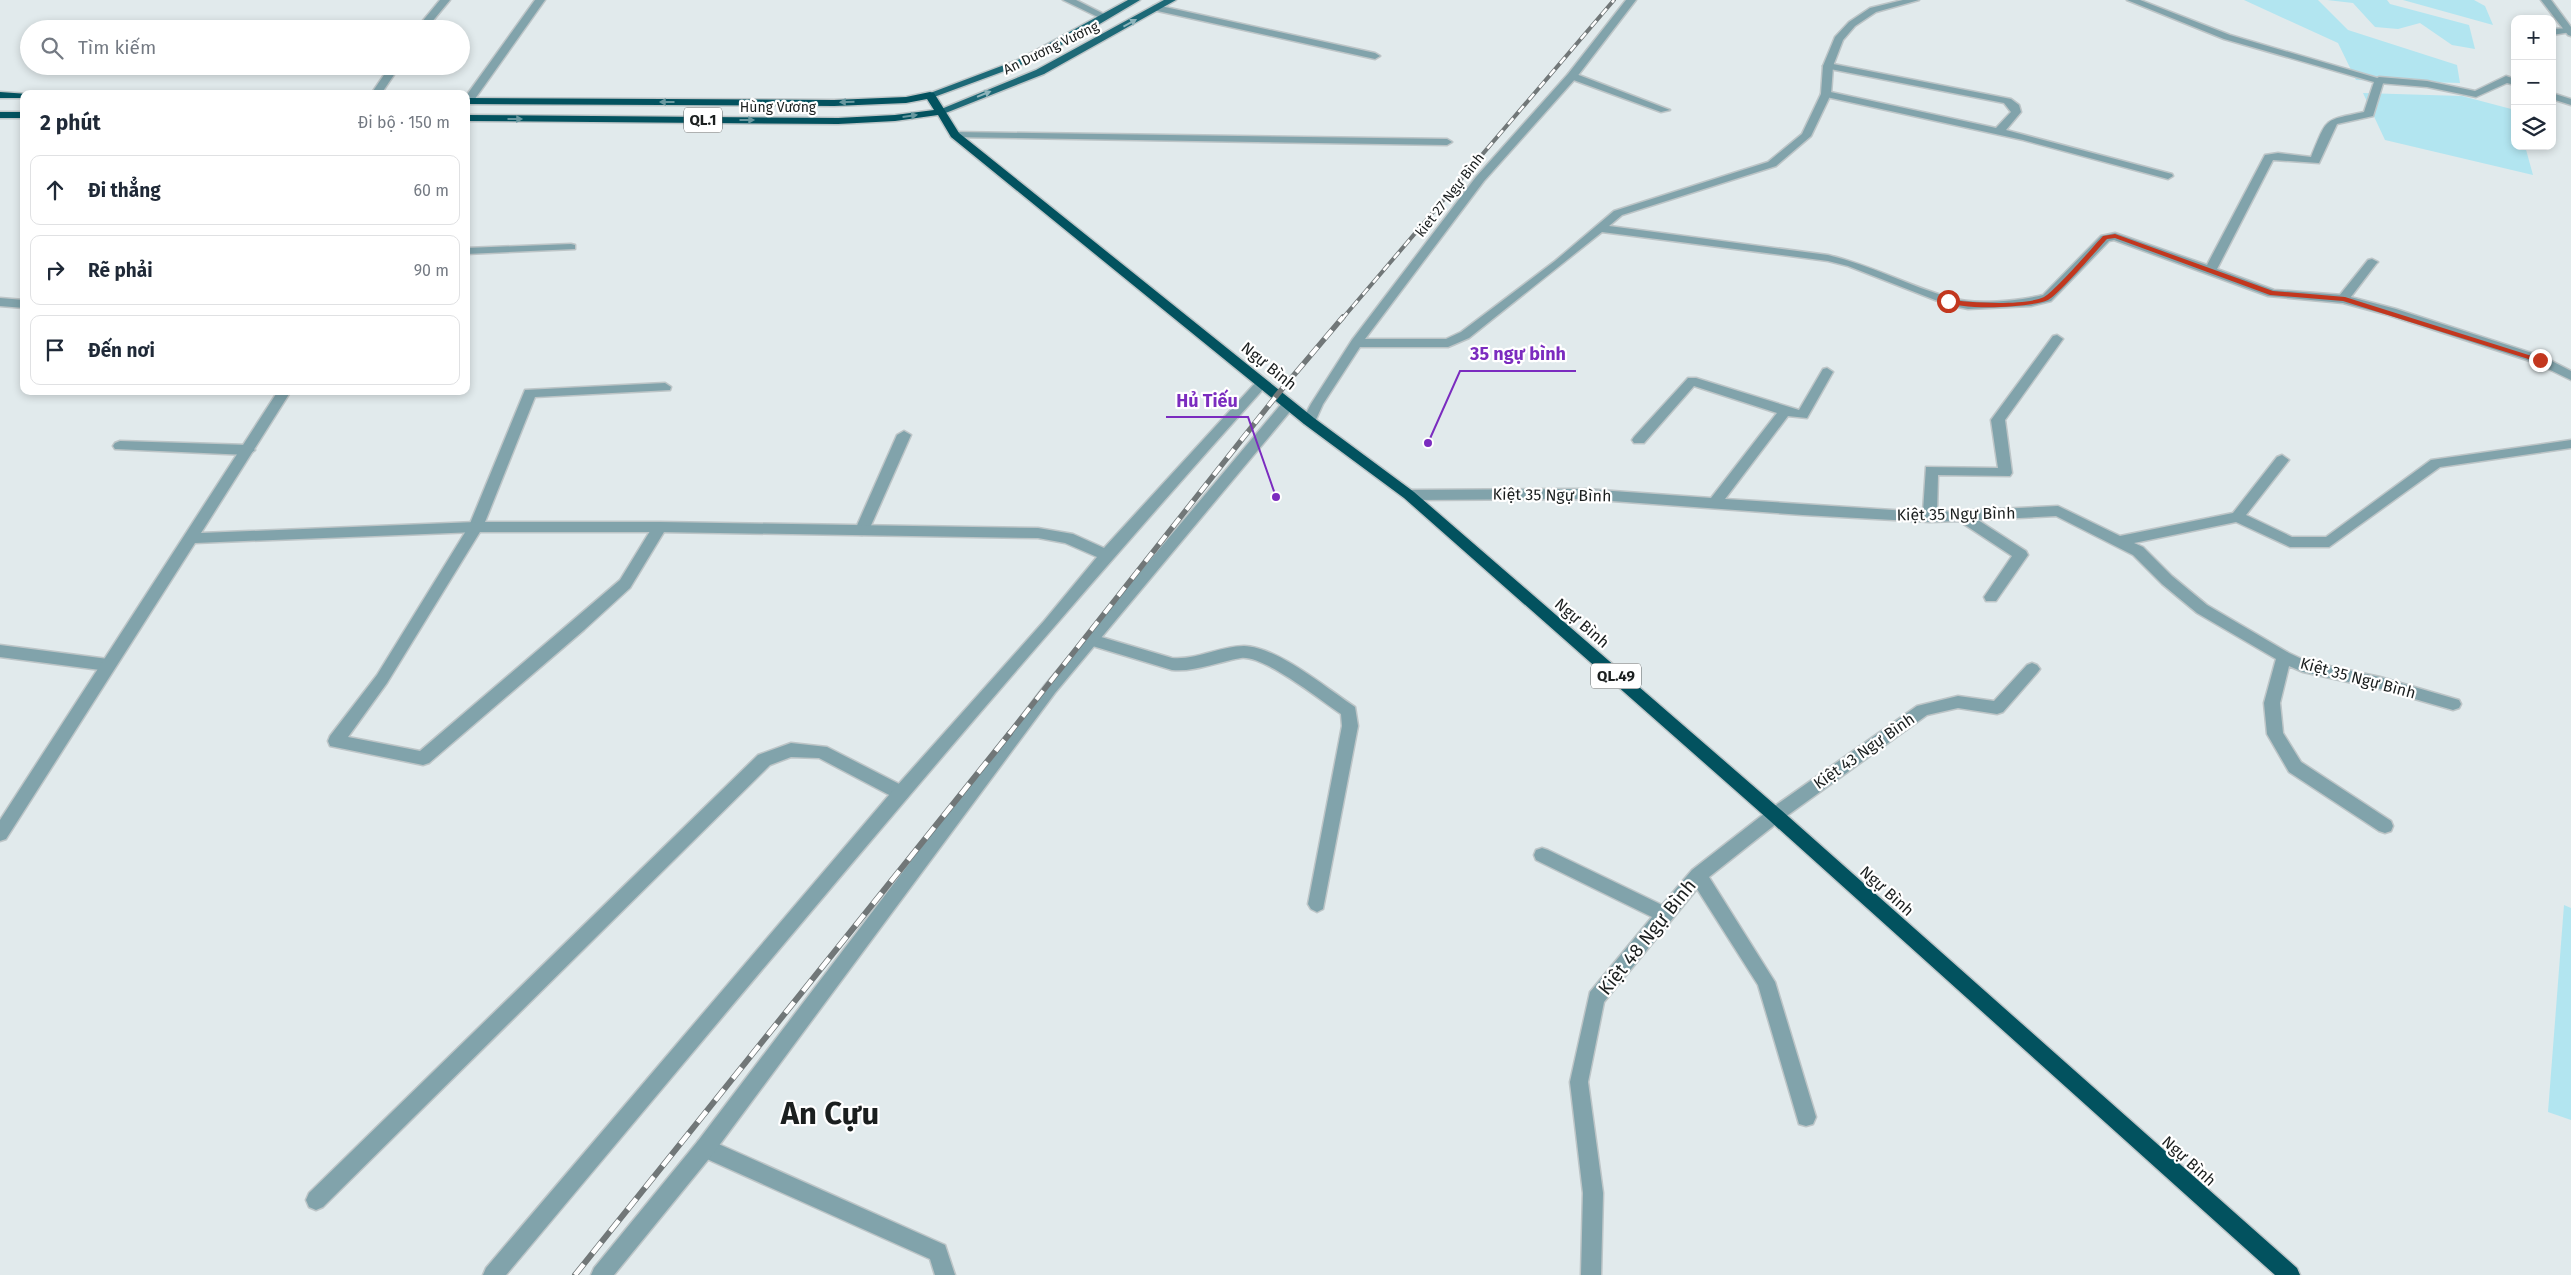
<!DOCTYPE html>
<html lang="vi">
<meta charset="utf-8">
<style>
:root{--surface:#fff;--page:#f6f6f7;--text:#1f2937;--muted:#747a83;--line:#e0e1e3}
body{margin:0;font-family:"Fira Sans",sans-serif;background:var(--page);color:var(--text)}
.controls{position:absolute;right:15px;top:15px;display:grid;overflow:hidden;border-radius:10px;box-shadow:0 2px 8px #0003}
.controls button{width:45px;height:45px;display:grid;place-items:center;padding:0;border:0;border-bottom:1px solid var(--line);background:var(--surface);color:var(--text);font:25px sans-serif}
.stop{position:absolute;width:15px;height:15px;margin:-11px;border:4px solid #c2371e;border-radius:50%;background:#fff}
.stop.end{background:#c2371e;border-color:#fff;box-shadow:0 1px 5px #0008}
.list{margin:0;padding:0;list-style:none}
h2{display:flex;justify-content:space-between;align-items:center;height:65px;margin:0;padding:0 20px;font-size:21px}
h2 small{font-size:16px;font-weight:400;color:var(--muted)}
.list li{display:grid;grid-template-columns:32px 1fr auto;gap:15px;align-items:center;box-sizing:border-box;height:70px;margin:0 10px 10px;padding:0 10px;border:1px solid var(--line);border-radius:10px}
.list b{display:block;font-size:19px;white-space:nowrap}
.list em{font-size:16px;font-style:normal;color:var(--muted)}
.icon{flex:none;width:28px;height:28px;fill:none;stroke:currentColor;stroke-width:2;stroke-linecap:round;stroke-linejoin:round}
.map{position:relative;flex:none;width:2571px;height:1275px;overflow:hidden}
.search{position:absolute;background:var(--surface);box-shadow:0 2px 8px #0003;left:20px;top:20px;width:450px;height:55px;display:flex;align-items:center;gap:12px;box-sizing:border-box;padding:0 18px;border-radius:28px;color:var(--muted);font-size:19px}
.panel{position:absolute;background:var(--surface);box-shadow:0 2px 8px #0003;left:20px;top:90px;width:450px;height:305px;border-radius:10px}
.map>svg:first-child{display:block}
.green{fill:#b2e5f0}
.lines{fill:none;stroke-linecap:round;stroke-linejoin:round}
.lane-casing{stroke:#bdc5c7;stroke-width:3}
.street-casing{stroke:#bdc5c7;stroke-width:3}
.primary-casing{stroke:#bdc5c7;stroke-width:3}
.highway-casing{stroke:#bdc5c7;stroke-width:3}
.lane{fill:#81a3ab;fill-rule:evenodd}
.street{fill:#81a3ab;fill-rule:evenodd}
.primary{fill:#1d6977;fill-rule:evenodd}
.highway{fill:#02525f;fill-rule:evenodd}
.rail-far2-casing{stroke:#717778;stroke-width:4}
.rail-far1-casing{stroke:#717778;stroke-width:5.5}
.rail-casing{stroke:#717778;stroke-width:6}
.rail-far2{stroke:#fff;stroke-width:2.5;stroke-dasharray:8;stroke-linecap:butt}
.rail-far1{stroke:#fff;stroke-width:4;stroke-dasharray:11;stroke-linecap:butt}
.rail{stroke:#fff;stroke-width:4.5;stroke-dasharray:14;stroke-linecap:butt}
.oneway{fill:#8eb4bb}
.oneway2{fill:#67979f}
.route{fill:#c2371e}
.labels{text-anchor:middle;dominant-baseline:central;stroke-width:4.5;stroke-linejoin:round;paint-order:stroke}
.far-street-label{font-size:14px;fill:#1b1f1f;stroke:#fff}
.shield{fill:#fff;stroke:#5f6262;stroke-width:1}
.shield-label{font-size:15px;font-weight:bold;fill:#1b1f1f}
.street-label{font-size:16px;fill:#1b1f1f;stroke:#fff}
.near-street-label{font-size:19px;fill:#1b1f1f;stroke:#fff}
.near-town-label{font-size:31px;font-weight:bold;fill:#1b1f1f;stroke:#fff}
.leader{fill:none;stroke:#7b2cbf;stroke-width:2}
.callout-dot{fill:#7b2cbf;stroke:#fff;stroke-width:2}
.callout-label{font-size:18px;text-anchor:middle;font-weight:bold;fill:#7b2cbf;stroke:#fff;stroke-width:4.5;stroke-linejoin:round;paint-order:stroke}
</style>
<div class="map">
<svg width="2571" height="1275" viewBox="0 0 2571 1275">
<rect width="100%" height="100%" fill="#e1eaec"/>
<!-- green -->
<g class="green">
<path d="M2244 0H2318L2348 30 2457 65 2460 83 2356 80 2338 43Z"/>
<path d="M2327 0H2387L2390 4 2469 25 2475 49 2452 45 2420 23 2398 29 2375 27 2353 3Z"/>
<path d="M2403 0H2474L2485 6 2493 25Z"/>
<path d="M2363 93 2462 96 2515 110V146H2525L2533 175 2385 140Z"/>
<path d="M2564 905 2571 908V1120L2548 1112Z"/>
</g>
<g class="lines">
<defs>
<g id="lane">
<path d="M440 0H450L426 29H416Z"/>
<path d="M1156 5 1375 53 1380 56 1375 59 1153 10V6Z"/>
<path d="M2571 28V32L2552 35V29Z"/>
<path d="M1828 63 2011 99 2019 105 2021 112 2006 130 2172 174 2173 176 2168 179 2023 140 1822 96 1821 94 1826 91 1996 128 2011 112 2004 103 1825 68 1823 66Z"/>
<path d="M390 66H400L381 94H371Z"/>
<path d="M1568 74H1576L1670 110 1661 112 1568 78Z"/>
<path d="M2506 76 2515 79V85L2507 83 2476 97 2427 87 2379 83 2374 80 2379 77 2427 81 2475 91Z"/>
<path d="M2552 93 2571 99V105L2552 99Z"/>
<path d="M955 132 1447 139 1452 142 1447 145 951 137V133Z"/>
<path d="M571 244 575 245V249L466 254V248Z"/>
<path d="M2372 259 2378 262 2376 264 2347 302H2339V296L2368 260Z"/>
<path d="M0 298 24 300V308L0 306Z"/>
<path d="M2057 335 2063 339 2005 420 2012 473 2010 476 1938 475 1937 512 2058 506 2120 536 2233 513 2277 457 2282 455 2289 460 2246 515 2292 537H2326L2431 460 2571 440V448L2440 467 2329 547H2290L2236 522 2134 543 2143 547 2172 576 2207 605 2289 653 2306 661 2380 677 2459 700 2461 704 2459 708 2453 710 2380 689 2303 672 2289 666 2280 703 2283 733 2301 762 2391 821 2393 826 2391 831 2385 833 2379 831 2289 772 2267 734 2264 703 2276 659 2197 613 2162 584 2133 555 2056 516 1978 520 2026 551 2028 555 1996 601H1986L1984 597 2012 556 1959 521 1930 522 1803 515 1585 499 1409 500 1402 495 1409 490 1585 489 1711 498 1777 413 1694 386 1644 443H1634L1632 440 1634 437 1688 378H1696L1799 410 1823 369 1827 368 1833 372 1807 418 1788 416 1725 499 1923 512 1926 467 1998 468 1991 420 2053 336Z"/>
<path d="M665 383 671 387 670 390 535 397 483 527 387 683 348 737 420 751 620 580 655 523H665L667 527 630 588 584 630 429 763 423 765 330 746 328 741 330 736 377 675 469 526 525 390Z"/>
<path d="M904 431 911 435 869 530 862 535 857 534 855 530 897 435Z"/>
<path d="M120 441 248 445 255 450 248 455 115 449 113 446 115 443Z"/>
<path d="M1091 634 1172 658C1198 660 1220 646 1244 646 1278 647 1326 688 1355 707L1358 726 1323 909 1317 912 1311 909 1308 904 1342 726 1341 714C1320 700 1264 655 1241 658 1217 662 1196 672 1172 670L1086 644 1083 640 1086 636Z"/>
<path d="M0 645 108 659 113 661 116 665 113 669 108 671 0 657Z"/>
<path d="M2032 663 2037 665 2040 669 2037 673 2003 712 1997 714 1958 708 1927 715 1781 820 1709 877 1775 982 1816 1117 1813 1124 1806 1126 1799 1124 1758 985 1697 889 1604 1002 1588 1082 1603 1193 1601 1275H1581L1583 1193 1570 1082 1590 992 1652 917 1536 860 1534 855 1536 850 1542 848 1548 850 1662 905 1692 870 1769 810 1917 706 1958 696 1994 701 2027 665Z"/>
<path d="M791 743 827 747 907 788 909 793 907 798 901 800 895 798 819 758 791 757 770 765 323 1207 316 1210 309 1207 306 1200 309 1193 758 755Z"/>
<path d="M705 1138 945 1245 955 1275H935L930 1259 698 1155 695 1148 698 1141Z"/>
</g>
<g id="street">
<path d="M535 0H545L472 103 466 104V96Z"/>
<path d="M1063 0H1076L1110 17 1102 19Z"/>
<path d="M1626 0H1636L1576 78 1484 181 1365 339H1446L1461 332 1555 261 1614 211 1768 162 1802 134 1821 94 1823 66 1835 37 1849 22 1870 8 1903 0H1919L1876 12 1855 26 1843 40 1833 66 1831 94 1811 136 1776 166 1622 215 1609 226 1828 255C1871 265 1909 286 1951 298 1975 305 2019 301 2043 295L2101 236 2115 233 2207 265 2265 155 2278 153 2311 157C2328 117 2322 121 2364 112L2374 82 2224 39 2127 0H2140L2230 35 2384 80 2373 116 2337 124 2319 163 2273 160 2217 269 2274 290 2343 295 2396 309 2544 357 2571 371V380L2536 363 2388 315 2343 303 2268 296 2114 240 2109 241 2051 301 2031 306 1968 309 1948 305 1848 266 1828 261 1602 232 1469 338 1448 347H1360L1323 404 1314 424H1304L1302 421 1311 404 1352 340 1476 177 1568 74Z"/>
<path d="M2541 0H2551L2571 27V36L2568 35Z"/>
<path d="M1262 379 1266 380 1268 383 1266 386C1006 676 757 976 506 1275H483L486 1268 895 788 1044 621 1097 557 1065 543 1038 538 660 532H476L195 543 6 839 0 841V820L278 391H291L201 533 476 522H660L1038 528 1073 534 1104 548 1258 380Z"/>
<path d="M1288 401 1293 402 1294 405 1293 408 1055 693 712 1155 614 1275H591L594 1268 698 1141 1045 685 1283 402Z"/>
</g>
<g id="primary">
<path d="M1128 0H1140L1081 35 1026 63 934 97 925 95 1020 59Z"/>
<path d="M1164 0H1176L1044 74 943 114 934 112 1036 70Z"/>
</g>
<g id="highway">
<path d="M0 92 28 94H24V98H0Z"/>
<path d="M930 92 934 93 959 133 1314 418 1414 492 1781 810 2297 1268 2300 1275H2275L1769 820 1404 498 1304 424 951 137 938 115 895 121 838 124 466 121V115L838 118 895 115 934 110 927 99 906 103 834 106 466 104V98L834 100 906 97Z"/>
<rect x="0" y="112" width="24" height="6"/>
</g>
</defs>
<!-- lane casing -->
<use href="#lane" class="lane-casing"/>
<!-- street casing -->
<use href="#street" class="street-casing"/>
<!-- primary casing -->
<use href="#primary" class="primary-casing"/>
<!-- highway casing -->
<use href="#highway" class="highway-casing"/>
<!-- lane -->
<use href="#lane" class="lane"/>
<!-- street -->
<use href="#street" class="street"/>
<!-- primary -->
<use href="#primary" class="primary"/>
<!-- highway -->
<use href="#highway" class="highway"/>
<defs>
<path id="rail-far2" d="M1342 319 1614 0"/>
<path id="rail-far1" d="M1009 734 1277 395 1343 317"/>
<path id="rail" d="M575 1275 1010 733"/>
</defs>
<!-- rail-far2 casing -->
<use href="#rail-far2" class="rail-far2-casing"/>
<!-- rail-far1 casing -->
<use href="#rail-far1" class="rail-far1-casing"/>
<!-- rail casing -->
<use href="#rail" class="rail-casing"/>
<!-- rail-far2 -->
<use href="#rail-far2" class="rail-far2"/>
<!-- rail-far1 -->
<use href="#rail-far1" class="rail-far1"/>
<!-- rail -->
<use href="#rail" class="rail"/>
</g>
<!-- one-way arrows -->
<defs><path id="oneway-solid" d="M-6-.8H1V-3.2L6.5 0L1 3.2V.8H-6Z" transform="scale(1.25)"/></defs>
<g class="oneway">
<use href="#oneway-solid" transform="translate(1130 23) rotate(-29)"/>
<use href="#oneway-solid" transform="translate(984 94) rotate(-22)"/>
</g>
<g class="oneway2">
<use href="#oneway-solid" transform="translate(667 102) rotate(-180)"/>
<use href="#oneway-solid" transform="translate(847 102) rotate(178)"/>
<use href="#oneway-solid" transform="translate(910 116) rotate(-8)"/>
<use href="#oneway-solid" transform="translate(515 119)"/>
<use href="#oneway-solid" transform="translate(747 120)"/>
</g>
<!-- route -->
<path class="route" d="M2115 234 2273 291 2345 297 2544 360 2538 362 2343 301 2270 295 2115 238 2107 239C2097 250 2058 295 2048 300 2030 308 1960 311 1945 301L1948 299C1967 303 2026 306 2044 297 2055 291 2092 248 2103 236Z"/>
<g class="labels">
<!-- far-street labels -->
<g class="far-street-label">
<text transform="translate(1051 48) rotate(-26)">An Dương Vương</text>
<text x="778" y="107">Hùng Vương</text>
<text transform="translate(1450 195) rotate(-52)">kiet 27 Ngự Bình</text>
</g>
<!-- shield labels -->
<g class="shield">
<rect x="684" y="107.5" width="38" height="25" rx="4"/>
<rect x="1591" y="663.5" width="50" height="25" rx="4"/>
</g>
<g class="shield-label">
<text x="703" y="120">QL.1</text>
<text x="1616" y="676">QL.49</text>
</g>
<!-- street labels -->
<g class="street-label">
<text transform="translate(1269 366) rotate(39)">Ngự Bình</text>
<text transform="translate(1552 495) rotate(1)">Kiệt 35 Ngự Bình</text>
<text transform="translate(1956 514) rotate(-1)">Kiệt 35 Ngự Bình</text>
<text transform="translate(1582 623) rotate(41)">Ngự Bình</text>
<text transform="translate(2358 678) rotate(15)">Kiệt 35 Ngự Bình</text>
<text transform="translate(1864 751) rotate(-35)">Kiệt 43 Ngự Bình</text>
<text transform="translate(1887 891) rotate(42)">Ngự Bình</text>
<text transform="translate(2189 1161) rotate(42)">Ngự Bình</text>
</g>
<!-- near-street labels -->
<g class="near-street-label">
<text transform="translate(1647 937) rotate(-51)">Kiệt 48 Ngự Bình</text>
</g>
<!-- near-town labels -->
<g class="near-town-label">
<text x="830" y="1113">An Cựu</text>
</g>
</g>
<!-- callouts -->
<path class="leader" d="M1428 443L1460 371H1576M1276 497L1248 417H1166"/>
<g class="callout-dot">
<circle cx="1428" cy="443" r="5"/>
<circle cx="1276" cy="497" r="5"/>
</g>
<g class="callout-label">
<text x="1518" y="360">35 ngự bình</text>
<text x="1207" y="407">Hủ Tiếu</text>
</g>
</svg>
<div class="controls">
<button>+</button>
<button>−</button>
<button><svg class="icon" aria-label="layers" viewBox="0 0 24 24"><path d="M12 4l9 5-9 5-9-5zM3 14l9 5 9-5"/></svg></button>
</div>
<div class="stop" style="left:1948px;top:301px"></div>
<div class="stop end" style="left:2540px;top:360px"></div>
<div class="search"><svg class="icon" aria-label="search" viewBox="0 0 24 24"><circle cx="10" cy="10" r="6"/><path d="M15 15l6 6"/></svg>Tìm kiếm</div>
<section class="panel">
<h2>2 phút<small>Đi bộ · 150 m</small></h2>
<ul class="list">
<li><svg class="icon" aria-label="ahead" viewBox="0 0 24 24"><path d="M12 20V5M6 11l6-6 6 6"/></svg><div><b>Đi thẳng</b></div><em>60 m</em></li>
<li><svg class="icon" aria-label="right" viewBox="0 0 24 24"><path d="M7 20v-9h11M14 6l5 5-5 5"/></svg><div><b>Rẽ phải</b></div><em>90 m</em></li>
<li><svg class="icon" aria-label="arrive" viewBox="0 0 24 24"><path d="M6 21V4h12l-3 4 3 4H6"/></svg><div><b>Đến nơi</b></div></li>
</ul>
</section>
</div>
